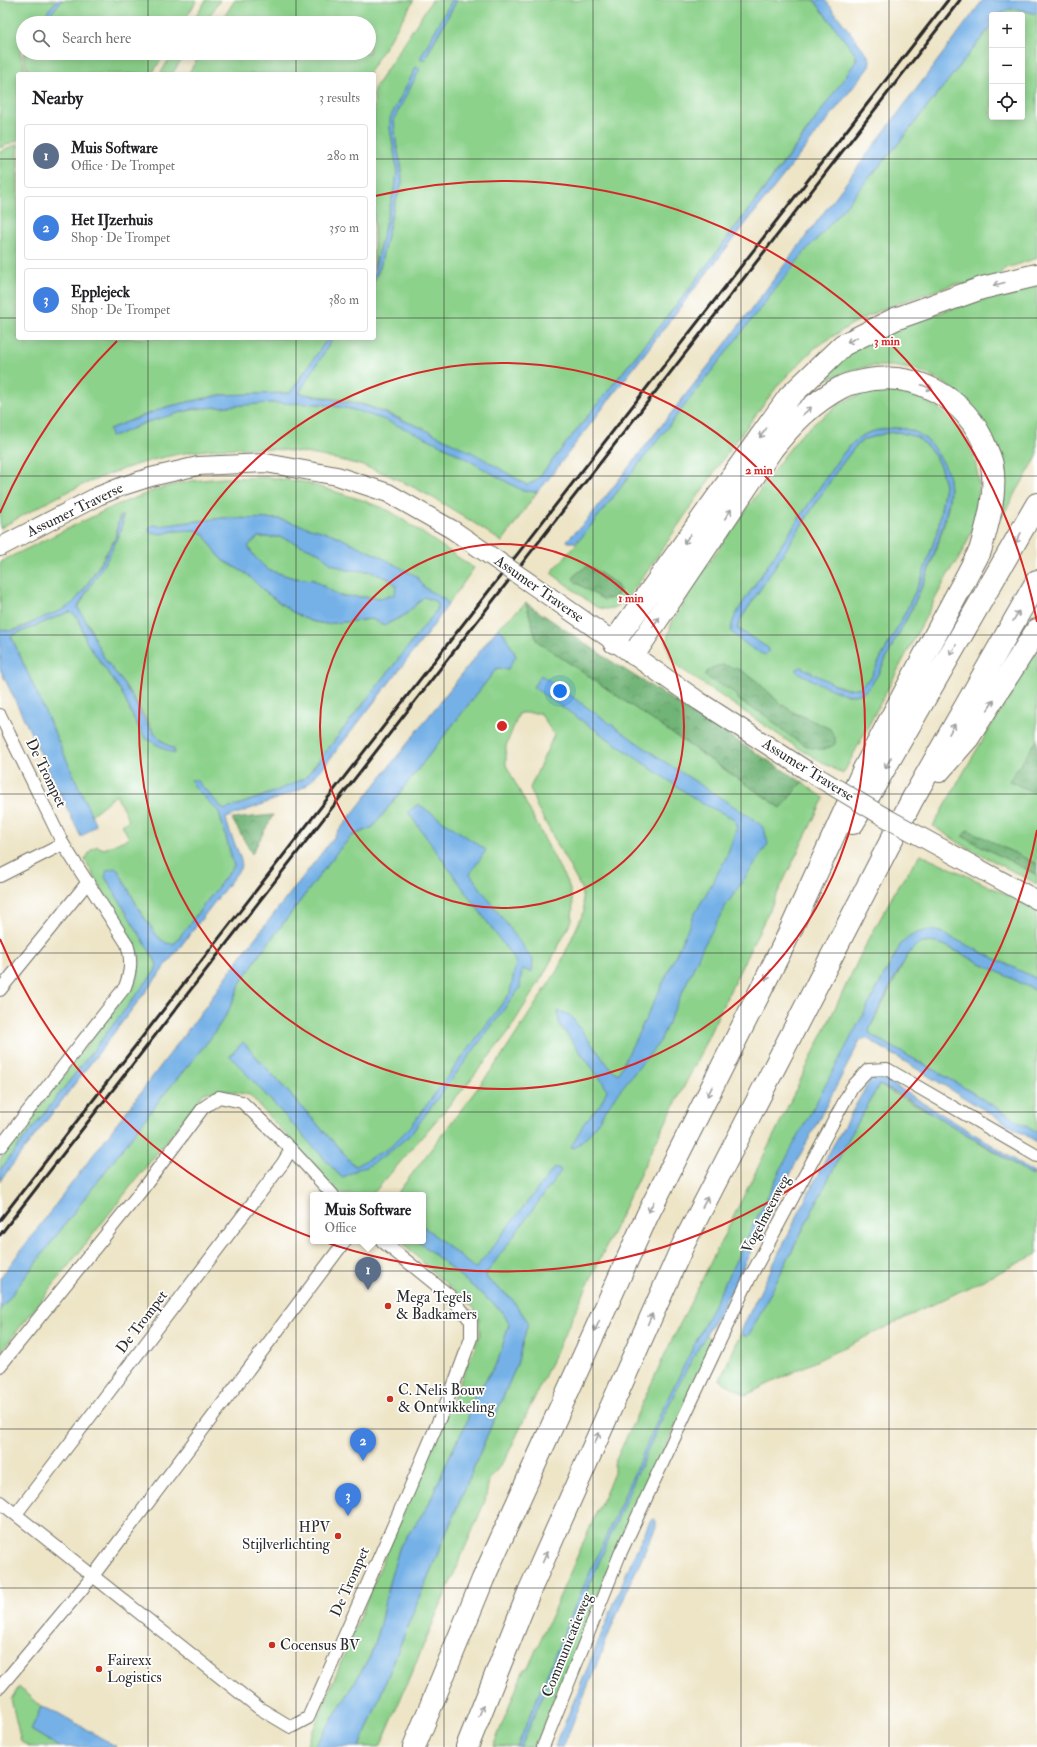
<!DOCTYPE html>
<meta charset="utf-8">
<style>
:root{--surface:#fff;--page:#f6f6f6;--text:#202124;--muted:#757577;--line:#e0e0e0;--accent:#1a73e8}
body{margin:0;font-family:"IM FELL Double Pica",serif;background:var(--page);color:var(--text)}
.controls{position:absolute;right:12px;top:12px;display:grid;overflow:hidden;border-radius:4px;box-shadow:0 2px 10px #0003}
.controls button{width:36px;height:36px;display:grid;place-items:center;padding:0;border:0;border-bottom:1px solid var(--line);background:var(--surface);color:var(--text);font:20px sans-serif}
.you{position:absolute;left:560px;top:691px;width:14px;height:14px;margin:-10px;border:3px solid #fff;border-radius:50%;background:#1a73e8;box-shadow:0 0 0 6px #1a73e833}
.badge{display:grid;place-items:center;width:26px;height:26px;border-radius:50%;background:var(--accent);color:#fff;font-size:13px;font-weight:700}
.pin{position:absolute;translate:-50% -33px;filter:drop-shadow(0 1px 2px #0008)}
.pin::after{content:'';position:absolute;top:21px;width:14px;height:12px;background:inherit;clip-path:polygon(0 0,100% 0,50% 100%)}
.popup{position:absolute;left:310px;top:1192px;width:116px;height:52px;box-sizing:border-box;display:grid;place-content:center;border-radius:4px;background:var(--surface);filter:drop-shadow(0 1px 3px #0005);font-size:13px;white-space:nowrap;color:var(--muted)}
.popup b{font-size:15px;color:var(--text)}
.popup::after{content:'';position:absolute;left:50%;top:100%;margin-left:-8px;border:8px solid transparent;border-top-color:var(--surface)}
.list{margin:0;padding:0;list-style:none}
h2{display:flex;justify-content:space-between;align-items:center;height:52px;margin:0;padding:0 16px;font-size:17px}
h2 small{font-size:13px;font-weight:400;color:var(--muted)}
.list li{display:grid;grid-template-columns:26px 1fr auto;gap:12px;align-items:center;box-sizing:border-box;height:64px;margin:0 8px 8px;padding:0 8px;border:1px solid var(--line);border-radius:4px}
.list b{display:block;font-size:15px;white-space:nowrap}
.list p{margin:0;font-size:13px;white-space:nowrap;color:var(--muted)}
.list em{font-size:13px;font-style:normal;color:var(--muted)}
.icon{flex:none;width:22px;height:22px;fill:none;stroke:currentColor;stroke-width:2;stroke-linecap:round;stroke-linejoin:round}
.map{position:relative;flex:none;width:1037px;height:1747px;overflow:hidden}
.search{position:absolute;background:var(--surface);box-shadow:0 2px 10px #0003;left:16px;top:16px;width:360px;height:44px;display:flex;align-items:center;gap:10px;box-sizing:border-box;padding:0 14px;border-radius:22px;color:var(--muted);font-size:15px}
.panel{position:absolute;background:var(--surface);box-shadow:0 2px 10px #0003;left:16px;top:72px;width:360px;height:268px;border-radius:4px}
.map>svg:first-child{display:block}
.grass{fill:#8cd28b;stroke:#5c7e5b;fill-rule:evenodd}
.forest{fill:url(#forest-crowns);stroke:#4e7051}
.water{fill:#75b1e7;stroke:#506e89;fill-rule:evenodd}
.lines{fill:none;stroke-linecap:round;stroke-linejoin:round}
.minor-casing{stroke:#6f6c62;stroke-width:14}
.secondary-casing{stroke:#6f6c62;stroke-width:20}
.motorway-casing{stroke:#6f6c62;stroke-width:24}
.minor{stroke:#fff;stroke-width:12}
.secondary{stroke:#fff;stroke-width:18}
.motorway{stroke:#fff;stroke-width:22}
.rail{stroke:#2b2b2b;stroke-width:3}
.secondary-bridge-casing{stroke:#6f6c62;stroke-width:20;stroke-linecap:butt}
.secondary-bridge{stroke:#fff;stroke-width:18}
.oneway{stroke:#a0a0a0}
.grid{fill:none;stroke:#2b2b2b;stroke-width:1;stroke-opacity:0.55}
.ring{fill:none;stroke:#d62828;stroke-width:2}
.poi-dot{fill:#c8321e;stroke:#fff;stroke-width:1.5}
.labels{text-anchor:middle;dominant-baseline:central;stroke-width:3.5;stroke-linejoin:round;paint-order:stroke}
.street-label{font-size:15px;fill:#2b2b2b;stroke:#fff}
.poi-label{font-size:15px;fill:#2b2b2b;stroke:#fff;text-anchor:start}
.centre{fill:#d62828;stroke:#fff;stroke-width:2}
.ring-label{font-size:12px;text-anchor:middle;font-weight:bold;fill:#d62828;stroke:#fff;stroke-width:3.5;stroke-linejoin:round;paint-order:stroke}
</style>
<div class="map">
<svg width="1037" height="1747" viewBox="0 0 1037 1747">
<defs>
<pattern id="forest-crowns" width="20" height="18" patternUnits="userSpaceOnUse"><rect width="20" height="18" fill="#71b477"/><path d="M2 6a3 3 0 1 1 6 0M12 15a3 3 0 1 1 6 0" fill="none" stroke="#5d9362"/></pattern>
</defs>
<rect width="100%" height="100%" fill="#fff"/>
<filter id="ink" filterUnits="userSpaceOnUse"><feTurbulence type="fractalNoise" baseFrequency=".025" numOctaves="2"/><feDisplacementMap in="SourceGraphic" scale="8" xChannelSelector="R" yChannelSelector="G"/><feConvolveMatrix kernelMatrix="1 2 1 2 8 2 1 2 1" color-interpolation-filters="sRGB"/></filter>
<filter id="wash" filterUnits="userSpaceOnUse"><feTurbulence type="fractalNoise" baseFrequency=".012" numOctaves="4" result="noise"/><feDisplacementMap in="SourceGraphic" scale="16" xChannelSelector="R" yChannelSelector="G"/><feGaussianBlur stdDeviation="0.9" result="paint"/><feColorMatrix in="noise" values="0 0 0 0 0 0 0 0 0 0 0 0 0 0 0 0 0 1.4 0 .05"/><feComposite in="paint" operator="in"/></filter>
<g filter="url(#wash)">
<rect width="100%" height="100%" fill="#eee5c7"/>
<!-- grass -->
<g class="grass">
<path d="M0 0H57L38 23H23V44L20 52 26 74H18V140L0 148Z"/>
<path d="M62 0H197L183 23H43Z"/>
<path d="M206 0H220L205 23H192Z"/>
<path d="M235 0H414L368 74H188L201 53H369V23H220Z"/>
<path d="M432 0H452L421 58 424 60 457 0H814L856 55V61L841 85 690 288 536 481 527 485C476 455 424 426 368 406 346 399 321 397 298 393L333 338H374V281L380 267 393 209 402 183 401 165 396 143 394 119 416 67 390 128 397 168 396 182 374 270V89Z"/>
<path d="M1008 9H1017L1037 14V258L1004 269 999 275 968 285 955 284 885 308 852 324 815 348 779 384 730 449 646 573 624 602 614 608 605 609 596 607 551 573 582 537 807 248 818 238 898 144 992 25V117H1022V15H1001ZM593 568 616 584 620 591 617 596 600 598 595 593 576 583Z"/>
<path d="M23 53H165L152 74H29L25 63Z"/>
<path d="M173 53H186L172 74H160Z"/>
<path d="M18 144V338H328L290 393 220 395 166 407 109 429 120 434C160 414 198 407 243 404 279 402 316 401 351 409 413 424 468 461 523 491L537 492 502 542C466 517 430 494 390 476 368 466 345 461 321 456 241 440 172 448 97 479 63 492 32 511 0 528V152Z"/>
<path d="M1037 284V457L994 530 1003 493 958 393 938 379 916 370 893 366H870L848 371 828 379 812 388 848 352 878 335 947 310Z"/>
<path d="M879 391C950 390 992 453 975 520 971 535 964 549 957 562L952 567 843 774 798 748 677 666 671 659 666 643 672 622 707 565 784 456 800 436 816 422 835 408 838 404 864 393ZM894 428C912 428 925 435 935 450 941 459 947 468 949 480 952 495 947 513 943 527 932 568 915 605 894 642 887 655 876 685 862 693 858 695 852 695 847 695L797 672 795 670 847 689 859 688 871 677 906 611 922 577 938 529 945 485 941 469 935 456 929 448 917 437 898 432 886 433 863 440 854 448 836 472 739 622 738 629 768 648 731 627 733 621 744 601 838 460C857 436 863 431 894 428ZM753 678 780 703 793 712 830 729 778 726 765 715 741 702 734 693Z"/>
<path d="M265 477 304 482 362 500 390 511 474 568 447 606V602L425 588 416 576 279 519 223 518 158 526 152 525 161 534 174 531 196 530 204 535 222 560 247 574 265 592 291 611 310 621 326 624 371 619 385 625 405 615 424 597 435 601 438 605 437 610 305 778 274 792 224 810 196 780 194 787 219 812 234 866 174 944 166 943 158 937 141 913 118 870 107 880 155 960 157 965 155 971 0 1170V1159L137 979 140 959 137 950 85 860 91 850 97 846 104 849 129 838 122 825 129 820 116 795 91 815 11 636 66 613 71 612 76 614 80 622 87 643 121 691 135 721 145 738 173 749 158 737 153 730 123 682 105 660 95 641 91 629 78 608 121 530 123 516 119 517 115 539 83 591 72 605 63 610 9 632 0 629V562L114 506 161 488 191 481 224 478Z"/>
<path d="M258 537H281L320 553 330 563 347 570 369 571 389 579 396 586 395 594 384 598 339 596 314 580 294 578 268 570 254 556 248 546Z"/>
<path d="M526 603 537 641 781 808 802 782 824 798 724 1003 692 1071 653 1147 506 1458 489 1480 485 1501 380 1747H360L412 1615 517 1364 528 1322 512 1299 487 1279 486 1274 488 1271 480 1265 476 1268 473 1267 423 1226V1195H396L502 1056 557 971 584 911 581 888 536 805 530 788 554 735 540 713H519L506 746V765L569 886 573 904 572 920 544 974 507 1034 464 1088 372 1195H342L329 1183 308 1158 270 1118 250 1095 223 1090 204 1093 0 1353V1310L161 1098 210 1039 228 1012 241 982 260 954 338 851 352 836 373 827 497 668 508 669 504 633 498 628ZM243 1042 358 1169 342 1178 231 1056Z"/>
<path d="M1037 650V864L968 830 962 836 1037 875V884L961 844 933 826 973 756Z"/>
<path d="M921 854 1037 909V979L940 932 901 944 780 1171 701 1332 716 1342 615 1552 536 1747H493L524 1669 528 1668 614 1473V1464L666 1352 775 1133 862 952 898 886Z"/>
<path d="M934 942 944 945 1037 991V1133L955 1082 871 1035 869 1030 909 952 918 944Z"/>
<path d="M879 1085 935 1115 1037 1178V1254L746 1395 720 1380 741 1333 744 1336H748L757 1320 849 1138Z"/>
<path d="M401 1241H418L502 1311 509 1324 498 1361 472 1401 467 1422 450 1455 428 1506 400 1546 389 1583 380 1624 370 1657 315 1747H306L385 1556 480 1335 479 1318 474 1308 430 1270Z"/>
<path d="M19 1687 41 1707 31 1730 59 1747H31L21 1742 11 1699Z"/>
</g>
<!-- forest -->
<g class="forest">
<path d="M587 566 616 584 620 591 613 598 604 600C598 596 576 584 573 579L576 574Z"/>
<path d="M526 603 611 661 802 782 781 808 537 641Z"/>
<path d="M724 665 740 670 753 678 780 703 793 712 830 729 835 737V744C814 762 782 729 766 716 759 710 749 708 742 702 738 700 737 696 734 693 726 685 713 684 705 675 709 667 716 666 724 665Z"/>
<path d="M1037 740V794L1009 781Z"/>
<path d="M273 815 252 854 232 819Z"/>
<path d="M968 830 1037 864V875L962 836Z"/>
</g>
<!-- water -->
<g class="water">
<path d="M57 0H62L43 23H38Z"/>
<path d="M452 0H457L424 60 420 58Z"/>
<path d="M814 0H825L867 54 870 60 869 67 695 288 543 486 537 492 523 491 445 447 420 435 382 419 351 409 320 404 271 403 193 409 144 423 120 434 111 436 109 429 166 407 220 395 290 393 328 338H333L299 393 366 406 420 427 477 455 527 485 536 481 690 288 801 140 856 61V55Z"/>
<path d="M983 0H1037V14C1029 12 1019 8 1010 9 1003 10 1004 15 992 15V25L898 144 818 238 807 249 582 537 576 542H568L567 540 588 519 720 351Z"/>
<path d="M416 67 420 69 394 119 396 143 401 165 402 183 393 209 380 267 374 281V270L396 182 397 168 390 128V118Z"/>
<path d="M894 428C912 428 925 435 935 450 941 459 948 468 949 480 951 494 947 511 943 525 932 566 915 605 894 642 887 656 875 686 862 693 845 701 812 679 797 672L795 670 801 667 839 687 847 689 859 688 871 677 906 611 922 577 938 529 945 485 941 469 935 456 929 448 917 437 898 432 886 433 863 440 854 448 836 472 739 622 738 629 768 648V652L765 655C753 650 741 641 731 632 731 621 738 611 744 601L838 460C857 436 864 431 894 428Z"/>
<path d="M121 516H123L121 530 111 553 79 604 78 608C88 623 94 639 102 654 108 665 117 674 124 684 137 704 151 739 174 749V754L145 738 135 721 121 691 87 643 78 618 71 612 66 613 11 636 96 825 81 837 0 669V629C16 634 25 626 40 619 50 614 61 612 70 605 82 597 107 553 115 539 118 532 117 523 121 516Z"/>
<path d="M223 518 279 519 332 534 379 556 416 576 425 588 445 600 447 602V606L431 629 326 764 307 785 295 792 226 818C229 835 239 849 242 865L240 869 0 1181V1170L155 971 157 965 155 960 105 877 107 870 115 868 118 870 141 913 158 937 166 943 174 944 234 866 219 812 194 787 191 780H196L224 810 274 792 305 778 437 610 438 605 435 601 424 597 405 615 385 625 371 619 326 624 310 621 291 611 265 592 247 574 222 560 204 535 196 530 174 531 162 534 149 532V528L152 525 158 526ZM258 537H281L320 553 330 563 347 570 369 571 389 579 396 586 395 594 384 598 339 596 314 580 294 578 268 570 254 556 248 546Z"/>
<path d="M498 628 504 633 516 656 508 669 497 668 373 827 352 836 338 851 260 954 241 982 228 1012 210 1039 161 1098 0 1310V1278L203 1010 244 952Z"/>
<path d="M541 675 662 760 752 818 764 828 768 844 725 907 702 949 659 1043 616 1095 591 1132 575 1148 571 1147 584 1123 601 1103 607 1090 602 1081 559 1024 558 1011 570 1015 610 1068 618 1074 657 996 693 917 726 858 737 827 733 818 701 803 533 687Z"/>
<path d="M418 804 486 850 470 874 533 960 532 972 522 969 520 988 411 1134 391 1151 367 1167 358 1169 342 1178 230 1056 243 1042 355 1166 389 1148 411 1126 510 993 516 962 408 812Z"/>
<path d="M930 930 940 932 1037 979V991L944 945C936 943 925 940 917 945 904 954 877 1013 869 1030L871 1035 955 1082 1037 1133V1142L866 1038 860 1041 797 1161 721 1310C678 1378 646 1453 614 1527 583 1600 552 1673 521 1747H517L575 1606 664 1406 788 1155 901 944C910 935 918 932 930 930Z"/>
<path d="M876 1078 882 1079 894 1085 992 1145 1035 1174 1030 1175C1005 1156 977 1140 949 1124 927 1110 904 1095 879 1085L849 1138 757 1320 748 1336H744L741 1333 745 1322 825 1160 866 1087 871 1080Z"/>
<path d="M554 1168H559L561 1171 486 1274 487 1279 512 1299 528 1322 517 1364 412 1615 360 1747H315L370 1657 380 1624 389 1583 400 1546 428 1506 450 1455 467 1422 472 1401 498 1361 509 1324 502 1311 418 1241H423V1226L473 1267 476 1268Z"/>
<path d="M653 1519 656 1521V1527L627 1590 563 1747H555L631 1562 650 1521Z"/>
<path d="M41 1707 58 1713 117 1747H59L31 1730Z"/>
</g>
</g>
<g filter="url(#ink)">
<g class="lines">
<defs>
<g id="minor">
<path d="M0 715 63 844 127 944C132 960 131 971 125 987L0 1147"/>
<path d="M0 876 63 844"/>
<path d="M0 990 88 882"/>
<path d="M291 1149 333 1195"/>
<path d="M0 1366 141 1191 203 1108 219 1097 242 1102 291 1149 283 1163 16 1514"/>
<path d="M0 1502 259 1708 291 1727 308 1718 409 1490 453 1387 471 1338V1321L450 1296 382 1241"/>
<path d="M0 1687 93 1576 345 1241"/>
<path d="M543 1747 620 1554 677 1432 746 1285 852 1087 868 1070 887 1069 1037 1156"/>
</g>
<g id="secondary">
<path d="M0 547 98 496 123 486 151 477 198 466 266 463 337 476 388 493 453 530"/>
<path d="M556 601 699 701 806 770"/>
<path d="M956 856 1037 900"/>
</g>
<g id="motorway">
<path d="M614 642 789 397 843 345 895 319 982 288 1037 275"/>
<path d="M939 771 968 738 1037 630"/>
<path d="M853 823 1037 504"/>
<path d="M414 1747 483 1579 647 1216 786 940 863 771 980 551C988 523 997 494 992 465 991 459 988 453 986 448 967 397 912 368 859 382 854 383 847 384 842 387 813 402 792 424 772 449L634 654"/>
<path d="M467 1747 529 1592 683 1245 912 800 1037 581"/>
</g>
</defs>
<!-- minor casing -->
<use href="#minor" class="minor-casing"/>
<!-- secondary casing -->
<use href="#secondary" class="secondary-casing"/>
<!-- motorway casing -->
<use href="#motorway" class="motorway-casing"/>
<!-- minor -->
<use href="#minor" class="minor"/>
<!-- secondary -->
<use href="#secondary" class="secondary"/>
<!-- motorway -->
<use href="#motorway" class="motorway"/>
<!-- rail -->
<g class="rail">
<path d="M0 1220 948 0"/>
<path d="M0 1235 960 0"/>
</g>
<defs>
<g id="secondary-bridge">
<path d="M453 530 556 601"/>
<path d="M806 770 881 815 956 856"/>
</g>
</defs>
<!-- secondary-bridge casing -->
<use href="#secondary-bridge" class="secondary-bridge-casing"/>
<!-- secondary-bridge -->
<use href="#secondary-bridge" class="secondary-bridge"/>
</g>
<!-- one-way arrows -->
<defs><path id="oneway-shaft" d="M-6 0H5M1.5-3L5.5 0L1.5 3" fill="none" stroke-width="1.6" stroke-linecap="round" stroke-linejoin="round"/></defs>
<g class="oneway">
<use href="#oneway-shaft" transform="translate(999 284) rotate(166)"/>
<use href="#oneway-shaft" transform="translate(852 340) rotate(153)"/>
<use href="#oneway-shaft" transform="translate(927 387) rotate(21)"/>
<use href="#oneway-shaft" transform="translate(807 411) rotate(-42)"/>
<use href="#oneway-shaft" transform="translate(763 433) rotate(126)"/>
<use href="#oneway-shaft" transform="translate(728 514) rotate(-56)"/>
<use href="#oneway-shaft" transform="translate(1018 538) rotate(120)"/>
<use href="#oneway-shaft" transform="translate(687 539) rotate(126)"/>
<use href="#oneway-shaft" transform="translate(1016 616) rotate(-60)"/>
<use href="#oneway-shaft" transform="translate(656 622) rotate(-56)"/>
<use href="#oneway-shaft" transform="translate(953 650) rotate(120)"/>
<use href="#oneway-shaft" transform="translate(991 705) rotate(-57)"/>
<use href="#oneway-shaft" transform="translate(952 729) rotate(-60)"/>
<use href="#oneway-shaft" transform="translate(888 763) rotate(120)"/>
<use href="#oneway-shaft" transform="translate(768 975) rotate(117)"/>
<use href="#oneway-shaft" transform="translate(710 1091) rotate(117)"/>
<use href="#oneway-shaft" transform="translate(705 1202) rotate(-63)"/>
<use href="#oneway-shaft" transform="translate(651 1207) rotate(117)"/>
<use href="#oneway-shaft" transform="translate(650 1319) rotate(-66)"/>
<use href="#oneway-shaft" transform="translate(597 1326) rotate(114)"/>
<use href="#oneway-shaft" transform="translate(597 1438) rotate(-66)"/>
<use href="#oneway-shaft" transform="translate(545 1557) rotate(-66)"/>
<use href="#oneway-shaft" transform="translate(481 1711) rotate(-68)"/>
</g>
</g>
<!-- grid -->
<path class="grid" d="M148 0V23M296 0V23M444 0V1747M593 0V1747M741 0V1747M889 0V1747M148 53V74M296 53V74M0 159H18M374 159H1037M0 318H18M374 318H1037M148 338V1747M296 338V1747M0 476H1037M0 635H1037M0 794H1037M0 953H1037M0 1112H1037M0 1271H1037M0 1429H1037M0 1588H1037"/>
<!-- distance rings -->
<g class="ring">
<circle cx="502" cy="726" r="182"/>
<circle cx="502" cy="726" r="363"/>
<path d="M1037 830A545 545 0 0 1 0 939M0 513A545 545 0 0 1 117 341M375 196A545 545 0 0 1 1037 622"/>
</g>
<!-- markers -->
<g class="poi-dot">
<circle cx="388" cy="1306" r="4"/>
<circle cx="390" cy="1399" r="4"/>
<circle cx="338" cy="1536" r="4"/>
<circle cx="272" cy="1645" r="4"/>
<circle cx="99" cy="1669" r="4"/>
</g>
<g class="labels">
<!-- street labels -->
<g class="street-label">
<text transform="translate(75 510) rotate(-26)">Assumer Traverse</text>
<text transform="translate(539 589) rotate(35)">Assumer Traverse</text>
<text transform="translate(808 770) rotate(32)">Assumer Traverse</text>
<text transform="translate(46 773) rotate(64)">De Trompet</text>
<text transform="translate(766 1214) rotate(-62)">Vogelmeerweg</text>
<text transform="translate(142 1322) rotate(-53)">De Trompet</text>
<text transform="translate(350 1582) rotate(-66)">De Trompet</text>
<text transform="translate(567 1645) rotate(-68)">Communicatieweg</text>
</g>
<!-- poi labels -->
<g class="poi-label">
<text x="396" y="1297">Mega Tegels<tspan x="396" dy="17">&amp; Badkamers</tspan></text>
<text x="398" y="1390">C. Nelis Bouw<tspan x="398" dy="17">&amp; Ontwikkeling</tspan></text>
<text x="330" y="1527" text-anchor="end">HPV<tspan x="330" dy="17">Stijlverlichting</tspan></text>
<text x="280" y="1645">Cocensus BV</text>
<text x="107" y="1660">Fairexx<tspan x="107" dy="17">Logistics</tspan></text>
</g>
</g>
<circle cx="502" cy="726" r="6" class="centre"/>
<g class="ring-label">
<text x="887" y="345">3 min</text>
<text x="759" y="474">2 min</text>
<text x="631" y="602">1 min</text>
</g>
</svg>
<div class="controls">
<button>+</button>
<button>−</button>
<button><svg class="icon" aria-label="locate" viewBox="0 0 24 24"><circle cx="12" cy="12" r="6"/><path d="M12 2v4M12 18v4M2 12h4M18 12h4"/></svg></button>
</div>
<div class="you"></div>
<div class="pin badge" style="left:368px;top:1290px;background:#5c6f8a">1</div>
<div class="popup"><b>Muis Software</b>Office</div>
<div class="pin badge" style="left:363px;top:1461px;background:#3f7fe0">2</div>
<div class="pin badge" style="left:348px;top:1516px;background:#3f7fe0">3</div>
<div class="search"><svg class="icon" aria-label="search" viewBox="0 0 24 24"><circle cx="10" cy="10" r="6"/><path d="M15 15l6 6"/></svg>Search here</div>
<section class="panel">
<h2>Nearby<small>3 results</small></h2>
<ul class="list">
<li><span class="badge" style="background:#5c6f8a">1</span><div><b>Muis Software</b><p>Office · De Trompet</p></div><em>280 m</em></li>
<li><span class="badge" style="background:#3f7fe0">2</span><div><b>Het IJzerhuis</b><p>Shop · De Trompet</p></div><em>350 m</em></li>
<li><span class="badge" style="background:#3f7fe0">3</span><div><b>Epplejeck</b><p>Shop · De Trompet</p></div><em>380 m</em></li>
</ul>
</section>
</div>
